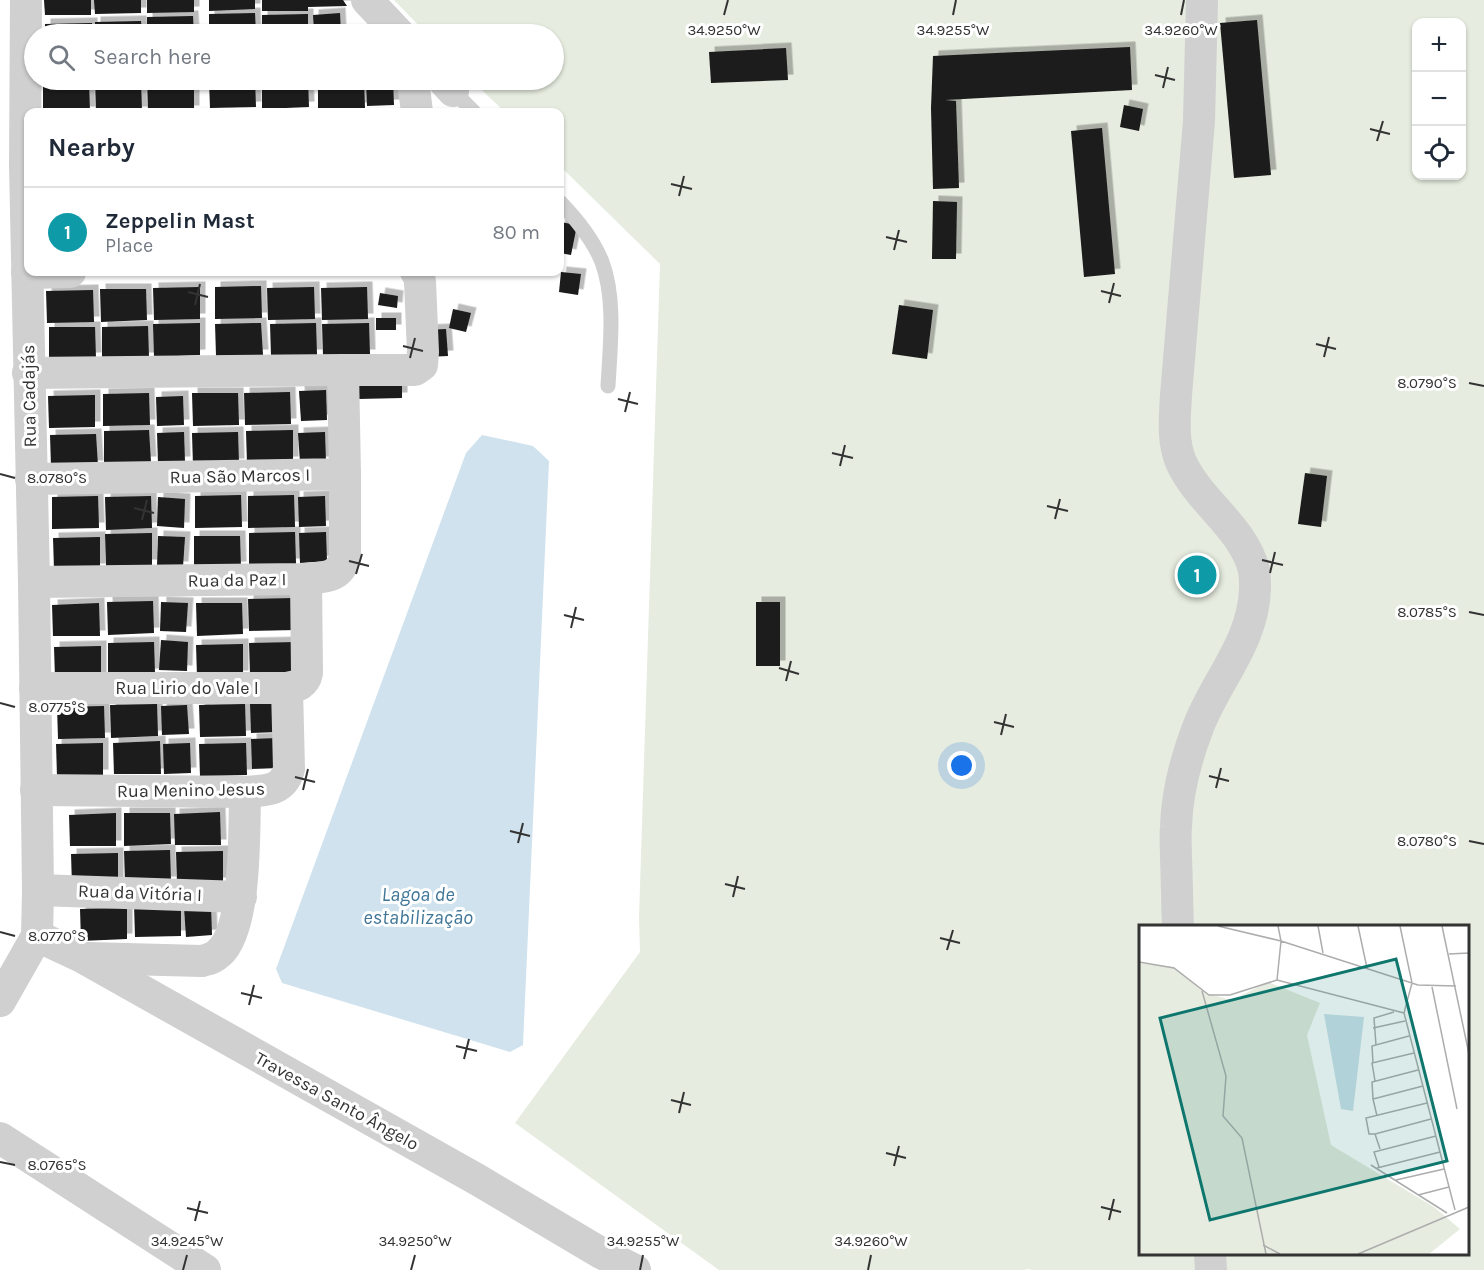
<!DOCTYPE html>
<meta charset="utf-8">
<style>
:root{--surface:#fff;--page:#f6f6f7;--text:#1f2937;--muted:#747a83;--line:#e0e1e3;--accent:#0b8043}
body{margin:0;font-family:Karla,sans-serif;background:var(--page);color:var(--text)}
.controls{position:absolute;right:18px;top:18px;display:grid;overflow:hidden;border-radius:12px;box-shadow:0 2px 4px #0004}
.controls button{width:54px;height:54px;display:grid;place-items:center;padding:0;border:0;border-bottom:2px solid var(--line);background:var(--surface);color:var(--text);font:30px sans-serif}
.you{position:absolute;left:962px;top:766px;width:21px;height:21px;margin:-15px;border:4px solid #fff;border-radius:50%;background:#1a73e8;box-shadow:0 0 0 9px #1a73e833}
.badge{display:grid;place-items:center;width:39px;height:39px;border-radius:50%;background:var(--accent);color:#fff;font-size:20px;font-weight:700}
.pin{position:absolute;translate:-50% -50%;border:3px solid #fff;box-shadow:0 2px 6px #0006}
.list{margin:0;padding:0;list-style:none}
h2{display:flex;justify-content:space-between;align-items:center;height:78px;margin:0;padding:0 24px;font-size:26px}
h2 small{font-size:20px;font-weight:400;color:var(--muted)}
.list li{display:grid;grid-template-columns:39px 1fr auto;gap:18px;align-items:center;box-sizing:border-box;height:90px;padding:0 24px;border-top:2px solid var(--line)}
.list b{display:block;font-size:22px;white-space:nowrap}
.list p{margin:0;font-size:20px;white-space:nowrap;color:var(--muted)}
.list em{font-size:20px;font-style:normal;color:var(--muted)}
.icon{flex:none;width:33px;height:33px;fill:none;stroke:currentColor;stroke-width:2;stroke-linecap:round;stroke-linejoin:round}
.map{position:relative;flex:none;width:1484px;height:1270px;overflow:hidden}
.search{position:absolute;background:var(--surface);box-shadow:0 2px 4px #0004;left:24px;top:24px;width:540px;height:66px;display:flex;align-items:center;gap:15px;box-sizing:border-box;padding:0 21px;border-radius:33px;color:var(--muted);font-size:22px}
.panel{position:absolute;background:var(--surface);box-shadow:0 2px 4px #0004;left:24px;top:108px;width:540px;height:168px;border-radius:12px}
.map>svg:first-child{display:block}
.green{fill:#e6ecdf;fill-rule:evenodd}
.water{fill:#cfe2ee}
.building{fill:#1a1a1a;filter:url(#shadow)}
.lines{fill:none;stroke-linecap:round;stroke-linejoin:round}
.lane{stroke:#d0d0d0;stroke-width:15}
.street{stroke:#d0d0d0;stroke-width:32}
.ticks{fill:none;stroke:#333;stroke-width:2}
.labels{text-anchor:middle;dominant-baseline:central;stroke-width:6;stroke-linejoin:round;paint-order:stroke}
.street-label{font-size:18px;fill:#333;stroke:#fff}
.water-label{font-size:20px;font-style:italic;fill:#3f7597;stroke:#fff}
.inset-road{fill:none;stroke:#adadad;stroke-width:1.5}
.view{fill:#0f766e;fill-opacity:0.15;stroke:#0f766e;stroke-width:3}
.inset-edge{fill:none;stroke:#333;stroke-width:3}
.ticks-label{font-size:15px;text-anchor:middle;fill:#333;stroke:#fff;stroke-width:6;stroke-linejoin:round;paint-order:stroke}
</style>
<div class="map">
<svg width="1484" height="1270" viewBox="0 0 1484 1270">
<defs>
<filter id="shadow"><feDropShadow dx="5.5" dy="-5.5" stdDeviation="0" flood-color="#0004"/></filter>
</defs>
<rect width="100%" height="100%" fill="#fff"/>
<!-- green -->
<path class="green" d="M394 0H1484V1270H1031L1029 1269 1023 1270H719L515 1123 640 952 639 918 660 264 560 166V112H505L471 80H554V34H427ZM1416 22H1462V176H1416ZM1140 926H1468V1254H1140Z"/>
<!-- water -->
<path class="water" d="M482 435 533 446 549 461 523 1045 510 1052 282 983 276 969 466 453Z"/>
<!-- building -->
<g class="building">
<path d="M44 0H91V15H45Z"/>
<path d="M94 0H141V13L95 14Z"/>
<path d="M147 0H194V12L147 13Z"/>
<path d="M209 0H255V9L209 11Z"/>
<path d="M262 0H343L347 6 308 7V11H262Z"/>
<path d="M255 13 256 34H209V14Z"/>
<path d="M340 13 341 34H314L313 15Z"/>
<path d="M308 14V34H262V15Z"/>
<path d="M193 16 194 34H147V17Z"/>
<path d="M1257 20 1271 175 1234 178 1220 23Z"/>
<path d="M141 21 142 34H95V22Z"/>
<path d="M92 23V34H45V24Z"/>
<path d="M1130 47 1132 90 945 100 956 101 959 188 933 189 931 108 933 56Z"/>
<path d="M786 48 788 80 711 83 709 52Z"/>
<path d="M141 80 142 112H96L95 81Z"/>
<path d="M147 80H194V111L148 112Z"/>
<path d="M209 80H255L256 107 210 108Z"/>
<path d="M262 80H308L309 107 262 109Z"/>
<path d="M318 80H364L365 108 318 109Z"/>
<path d="M366 80H393L394 105 367 106Z"/>
<path d="M89 81 90 112H43V82Z"/>
<path d="M1124 105 1143 109 1139 131 1120 127Z"/>
<path d="M1102 128 1115 274 1084 277 1071 131Z"/>
<path d="M933 201 957 202 956 259H932Z"/>
<path d="M560 222 577 225 571 255 560 253Z"/>
<path d="M561 272 581 274 578 295 559 292Z"/>
<path d="M261 286 262 318 215 319V287Z"/>
<path d="M200 287V319L154 320 153 288Z"/>
<path d="M314 287 315 319 268 320 267 288Z"/>
<path d="M367 287 368 319 322 320 321 288Z"/>
<path d="M100 289H146L147 320 101 322Z"/>
<path d="M93 290 94 322 47 323 46 291Z"/>
<path d="M380 293 398 296 397 308 378 305Z"/>
<path d="M899 305 933 310 927 359 892 354Z"/>
<path d="M453 309 471 313 466 332 449 328Z"/>
<rect x="376" y="318" width="20" height="12"/>
<path d="M200 323V355L154 357 153 324Z"/>
<path d="M261 323 263 355 216 356 215 324Z"/>
<path d="M316 323 317 355 271 356 270 324Z"/>
<path d="M369 323 370 355 323 356 322 324Z"/>
<path d="M148 326 149 358 102 359V327Z"/>
<path d="M49 327H95L96 358 49 359Z"/>
<path d="M446 329 448 356 426 357 424 330Z"/>
<path d="M402 378V398L358 399 357 379Z"/>
<path d="M326 390 327 420 301 421 299 391Z"/>
<path d="M290 392 291 424 245 425 244 393Z"/>
<path d="M149 393 150 425 103 426V394Z"/>
<path d="M192 393H238L239 425 193 426Z"/>
<path d="M95 395V427L49 428 48 396Z"/>
<path d="M183 396 184 425 157 426 156 397Z"/>
<path d="M149 430 151 462 104 463V431Z"/>
<path d="M293 430V462L247 464 246 431Z"/>
<path d="M184 432 185 462 158 463 157 433Z"/>
<path d="M238 432 239 464 193 466 192 433Z"/>
<path d="M325 432 326 462 300 463 298 433Z"/>
<path d="M96 434 98 466 51 467 50 435Z"/>
<path d="M1305 473 1327 476 1321 527 1298 524Z"/>
<path d="M241 495 242 527 195 528V496Z"/>
<path d="M294 495 295 527 248 528V496Z"/>
<path d="M98 496 99 528 52 529V497Z"/>
<path d="M151 496 152 528 106 530 105 497Z"/>
<path d="M325 496 326 526 299 527 298 497Z"/>
<path d="M158 497 185 499 184 528 157 526Z"/>
<path d="M295 532 296 564 249 565V533Z"/>
<path d="M326 532 327 561 300 563 299 533Z"/>
<path d="M152 533V565L106 566 105 534Z"/>
<path d="M158 536 185 537 183 567 157 566Z"/>
<path d="M194 536H240L241 567 194 569Z"/>
<path d="M100 537V569L54 570 53 538Z"/>
<path d="M294 598 295 630 249 631 248 599Z"/>
<path d="M153 601 154 633 108 635 107 602Z"/>
<path d="M161 602 188 603 186 632 160 631Z"/>
<rect x="756" y="602" width="24" height="64"/>
<path d="M99 603 100 636H53L52 605Z"/>
<path d="M196 603H242L243 634 197 636Z"/>
<path d="M161 640 188 642 187 671 159 670Z"/>
<path d="M154 642 155 674 108 675V643Z"/>
<path d="M296 642 297 674 250 675 249 643Z"/>
<path d="M243 644V676L197 677 196 645Z"/>
<path d="M101 646V678L55 679 54 647Z"/>
<path d="M276 703 278 732 251 733 250 704Z"/>
<path d="M157 704 158 736 111 738 110 705Z"/>
<path d="M245 704 246 736 200 737 199 705Z"/>
<path d="M187 705 189 734 162 735 161 706Z"/>
<path d="M104 706 105 738 58 739 57 707Z"/>
<path d="M278 738 279 768 252 769 251 739Z"/>
<path d="M160 741 161 774H114L113 743Z"/>
<path d="M103 743V775L57 776 56 744Z"/>
<path d="M190 743 191 773 164 774 163 744Z"/>
<path d="M246 743 247 775 200 776 199 744Z"/>
<path d="M220 812 221 845H175L174 814Z"/>
<path d="M116 813V846H70L69 815Z"/>
<path d="M124 813H170L171 844 124 846Z"/>
<path d="M170 850 171 882 125 883 124 851Z"/>
<path d="M223 851V883L177 884 176 852Z"/>
<path d="M118 853V885L72 886 71 854Z"/>
<path d="M181 904V936L135 937 134 905Z"/>
<path d="M211 906 212 935 186 937 184 907Z"/>
<path d="M127 908V939L81 941 80 909Z"/>
</g>
<g class="lines">
<!-- lane -->
<g class="lane">
<path d="M453 91 474 112"/>
<path d="M560 202C577 220 593 239 602 262 616 299 610 348 608 386"/>
</g>
<!-- street -->
<g class="street">
<path d="M367 0 399 34"/>
<path d="M413 80 417 112"/>
<path d="M443 80 453 91"/>
<path d="M27 273 70 272"/>
<path d="M28 373 343 370H415L422 365 423 352 420 282 419 276 416 272"/>
<path d="M31 479 345 474 343 370"/>
<path d="M34 582 306 579C325 577 340 578 345 557V474"/>
<path d="M35 688H287C298 686 305 684 307 673L306 579"/>
<path d="M36 790 245 792C265 790 283 792 289 769L287 688"/>
<path d="M38 890 241 897"/>
<path d="M1178 926C1177 904 1177 881 1176 858 1176 848 1175 837 1176 827 1177 792 1186 758 1199 725 1217 679 1254 641 1255 588 1255 582 1255 576 1254 570 1243 527 1199 502 1181 462 1172 441 1175 416 1176 395L1199 121 1202 0"/>
<path d="M37 936 82 957 478 1180 601 1253 635 1270"/>
<path d="M88 958 202 961C209 959 214 958 219 953 247 929 244 829 245 792"/>
<path d="M0 1001 37 936 38 890 34 582 25 165 26 0"/>
<path d="M0 1138 205 1270"/>
<path d="M1210 1254 1211 1270"/>
</g>
</g>
<!-- ticks -->
<path class="ticks" d="M724 15 728 0M953 15 956 0M1181 15 1184 0M1155 75 1175 80M1163 88 1168 67M1370 129 1390 134M1377 141 1383 121M671 184 692 189M679 196 684 176M886 237 907 242M894 250 899 230M1101 291 1121 296M188 292 208 297M1109 303 1114 283M195 305 200 284M1316 344 1336 349M403 346 423 351M1324 357 1329 337M410 358 415 338M1469 383 1484 386M618 399 638 404M625 412 630 392M832 453 853 458M840 466 845 445M0 474 15 478M1047 506 1068 511M134 508 154 513M1055 519 1060 499M142 520 147 500M1262 560 1283 565M349 561 369 566M1270 573 1275 552M356 574 362 554M1469 612 1484 615M564 615 584 620M571 628 576 607M779 668 799 674M786 681 791 661M0 703 15 707M994 722 1014 727M1001 735 1006 714M1209 776 1229 781M295 777 315 782M1216 788 1221 768M303 790 308 769M510 831 530 836M1469 841 1484 844M518 843 523 823M725 884 745 889M733 897 738 876M0 932 15 936M940 938 960 943M947 950 953 930M241 993 262 998M249 1005 254 985M456 1046 477 1051M464 1059 469 1039M671 1100 691 1105M679 1113 684 1092M886 1153 906 1158M0 1162 15 1165M894 1166 899 1146M1101 1207 1121 1212M187 1208 208 1213M1109 1220 1114 1199M195 1221 200 1201M183 1270 187 1255M411 1270 415 1255M640 1270 643 1255M868 1270 871 1255"/>
<g class="labels">
<!-- street labels -->
<g class="street-label">
<text transform="translate(29 396) rotate(-91)">Rua Cadajás</text>
<text transform="translate(240 476) rotate(-1)">Rua São Marcos I</text>
<text transform="translate(237 580) rotate(-1)">Rua da Paz I</text>
<text x="187" y="688">Rua Lirio do Vale I</text>
<text transform="translate(191 790) rotate(-1)">Rua Menino Jesus</text>
<text transform="translate(140 893) rotate(2)">Rua da Vitória I</text>
<text transform="translate(337 1101) rotate(29)">Travessa Santo Ângelo</text>
</g>
<!-- water labels -->
<g class="water-label">
<text x="418" y="894">Lagoa de<tspan x="418" dy="23">estabilização</tspan></text>
</g>
</g>
<!-- overview -->
<g transform="translate(1139 925)">
<rect width="330" height="330" fill="#fff"/>
<path d="M0 38 35 42 66 68 93 75 129 57 181 78 168 110 192 220 295 282 321 304 290 329H0Z" fill="#e6ecdf"/>
<path d="M185 89 225 92 214 186 202 184Z" fill="#cfe2ee"/>
<path class="inset-road" d="M79 1 142 16 279 60 317 61M179 1 184 28M219 1 228 43M261 1 273 58 265 88 316 285M303 1 330 129M310 29 330 28M0 37 35 43 70 70H91L138 55 265 88M138 55 142 16 139 1M293 62 318 184M63 66 87 151 84 191 103 213 127 329M234 103 266 96M237 120 235 93 255 87M234 138 233 121 270 111M236 156 233 138 275 128M234 174 233 157 279 145M238 191 234 174 284 161M236 209H230L227 193 288 178M241 224 236 209 292 194M232 240 308 288M240 242 235 227 297 211M238 243 301 227M257 255 305 244M279 270 310 262M124 320 141 329M219 329 330 282"/>
<path class="view" d="M257 34 308 236 71 295 21 93Z"/>
<rect width="330" height="330" class="inset-edge"/>
</g>
<g class="ticks-label">
<text x="724" y="35">34.9250°W</text>
<text x="953" y="35">34.9255°W</text>
<text x="1181" y="35">34.9260°W</text>
<text x="1427" y="388">8.0790°S</text>
<text x="57" y="483">8.0780°S</text>
<text x="1427" y="617">8.0785°S</text>
<text x="57" y="712">8.0775°S</text>
<text x="1427" y="846">8.0780°S</text>
<text x="57" y="941">8.0770°S</text>
<text x="57" y="1170">8.0765°S</text>
<text x="187" y="1246">34.9245°W</text>
<text x="415" y="1246">34.9250°W</text>
<text x="643" y="1246">34.9255°W</text>
<text x="871" y="1246">34.9260°W</text>
</g>
</svg>
<div class="controls">
<button>+</button>
<button>−</button>
<button><svg class="icon" aria-label="locate" viewBox="0 0 24 24"><circle cx="12" cy="12" r="6"/><path d="M12 2v4M12 18v4M2 12h4M18 12h4"/></svg></button>
</div>
<div class="you"></div>
<div class="pin badge" style="left:1197px;top:575px;background:#0f9aa8">1</div>
<div class="search"><svg class="icon" aria-label="search" viewBox="0 0 24 24"><circle cx="10" cy="10" r="6"/><path d="M15 15l6 6"/></svg>Search here</div>
<section class="panel">
<h2>Nearby<small></small></h2>
<ul class="list">
<li><span class="badge" style="background:#0f9aa8">1</span><div><b>Zeppelin Mast</b><p>Place</p></div><em>80 m</em></li>
</ul>
</section>
</div>
